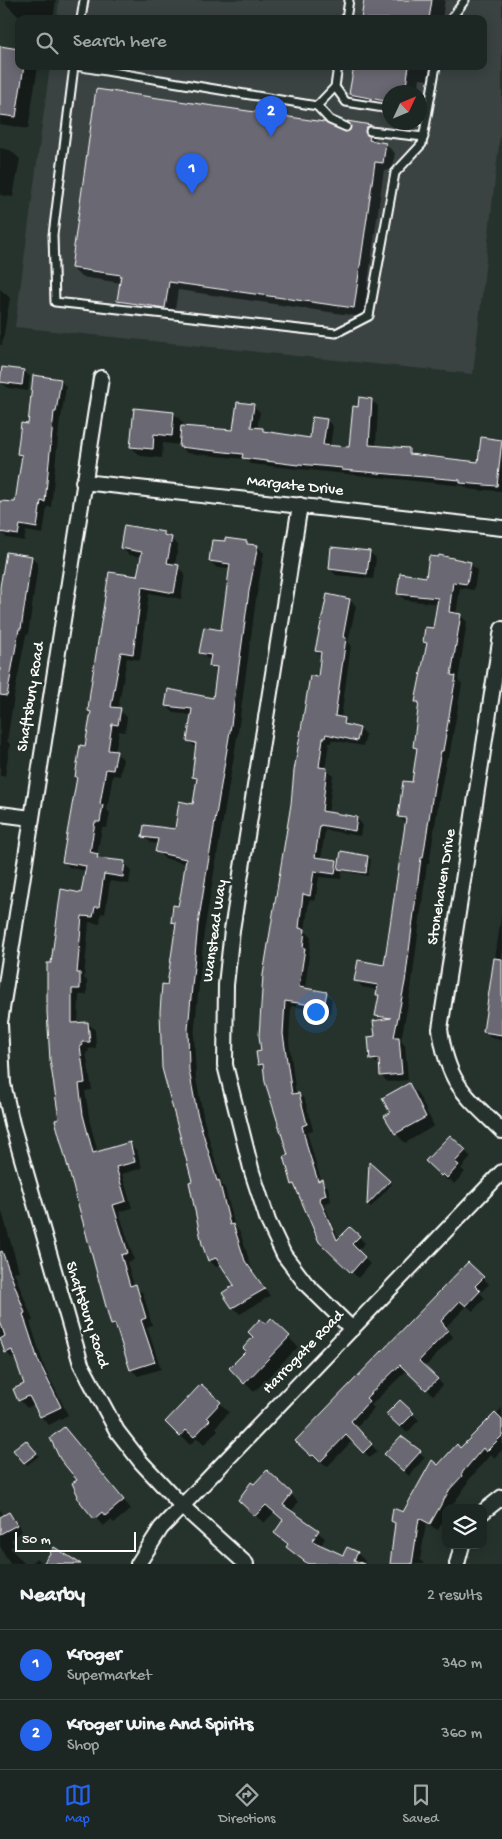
<!DOCTYPE html>
<style>
:root{--surface:#1c2622;--page:#252e2a;--text:#f1f3f6;--muted:#a0a5a5;--line:#3a4340;--accent:#2563eb}
body{margin:0;font-family:"Gochi Hand",sans-serif;background:var(--page);color:var(--text)}
.controls{position:absolute;right:15px;bottom:15px;display:grid;overflow:hidden;border-radius:10px;box-shadow:0 2px 12px #0003}
.controls button{width:45px;height:45px;display:grid;place-items:center;padding:0;border:0;border-bottom:1px solid var(--line);background:var(--surface);color:var(--text);font:25px sans-serif}
.compass{position:absolute;left:382px;top:85px;width:45px;height:45px;border-radius:50%;background:var(--surface);box-shadow:0 2px 12px #0003;rotate:46deg}
.scale{position:absolute;left:15px;bottom:12px;width:121px;box-sizing:border-box;padding-left:5px;border:2px solid #fff;border-top:0;font-size:14px;line-height:18px;white-space:nowrap;color:#fff;-webkit-text-stroke:4px #26332d;paint-order:stroke}
.you{position:absolute;left:315px;top:1011px;width:18px;height:18px;margin:-12px;border:4px solid #fff;border-radius:50%;background:#1a73e8;box-shadow:0 0 0 8px #1a73e833}
.badge{display:grid;place-items:center;width:32px;height:32px;border-radius:50%;background:var(--accent);color:#fff;font-size:16px;font-weight:700}
.pin{position:absolute;translate:-50% -41px;filter:drop-shadow(0 1px 2px #0008)}
.pin::after{content:'';position:absolute;top:26px;width:18px;height:15px;background:inherit;clip-path:polygon(0 0,100% 0,50% 100%)}
.list{margin:0;padding:0;list-style:none}
h2{display:flex;justify-content:space-between;align-items:center;height:65px;margin:0;padding:0 20px;font-size:21px}
h2 small{font-size:16px;font-weight:400;color:var(--muted)}
.list li{display:grid;grid-template-columns:32px 1fr auto;gap:15px;align-items:center;box-sizing:border-box;height:70px;padding:0 20px;border-top:1px solid var(--line)}
.list b{display:block;font-size:19px;white-space:nowrap}
.list p{margin:0;font-size:16px;white-space:nowrap;color:var(--muted)}
.list em{font-size:16px;font-style:normal;color:var(--muted)}
.icon{flex:none;width:28px;height:28px;fill:none;stroke:currentColor;stroke-width:2;stroke-linecap:round;stroke-linejoin:round}
.map{position:relative;flex:none;width:502px;height:1564px;overflow:hidden}
.search{position:absolute;background:var(--surface);box-shadow:0 2px 12px #0003;left:15px;right:15px;top:15px;height:55px;display:flex;align-items:center;gap:12px;box-sizing:border-box;padding:0 18px;border-radius:10px;color:var(--muted);font-size:19px}
.sheet{height:205px;background:var(--surface)}
nav{display:flex;justify-content:space-around;align-items:center;box-sizing:border-box;height:70px;border-top:1px solid var(--line);background:var(--surface);font-size:14px;color:var(--muted)}
nav a{display:grid;justify-items:center;gap:2px}
nav .on{color:var(--accent)}
.map>svg:first-child{display:block}
.built{fill:#3b4342;fill-rule:evenodd}
.shadow{fill:#0007}
.building{fill:#6b6772;stroke:#fff}
.lines{fill:none;stroke-linecap:round;stroke-linejoin:round}
.service-casing{stroke:#fff;stroke-width:11}
.minor-casing{stroke:#fff;stroke-width:18}
.service{stroke:#26332d;stroke-width:7}
.minor{stroke:#26332d;stroke-width:14}
.labels{text-anchor:middle;dominant-baseline:central;stroke-width:5;stroke-linejoin:round;paint-order:stroke}
.street-label{font-size:16px;fill:#fff;stroke:#26332d}
</style>
<div class="map">
<svg width="502" height="1564" viewBox="0 0 502 1564">
<rect width="100%" height="100%" fill="#26332d"/>
<filter id="ink" filterUnits="userSpaceOnUse"><feTurbulence type="fractalNoise" baseFrequency=".02" numOctaves="2"/><feDisplacementMap in="SourceGraphic" scale="10" xChannelSelector="R" yChannelSelector="G"/><feConvolveMatrix kernelMatrix="1 2 1 2 8 2 1 2 1" color-interpolation-filters="sRGB"/></filter>
<g filter="url(#ink)">
<!-- built -->
<path class="built" d="M59 0H502V117L473 374 15 327 50 66H483V19H57ZM390 92H420V122H390Z"/>
<!-- shadow -->
<g class="shadow">
<path d="M0 0H56L53 19 18 16 6 4V1Z"/>
<path d="M365 0H445L442 19H362Z"/>
<path d="M0 47 19 66H38L28 129 0 124Z"/>
<path d="M355 66H435L433 81 420 79 418 92H390V111L363 106 351 94Z"/>
<path d="M350 123 371 126 380 135 373 140 375 142 385 144 395 153 392 171 384 170 363 317 178 290 174 316 128 310 118 300 121 283 81 277 72 268 346 134 353 127Z"/>
<path d="M0 148 10 150 20 159 13 197 0 195Z"/>
<path d="M0 289 10 298 2 345H0Z"/>
<path d="M24 371 30 377 28 391 8 388 1 382Z"/>
<path d="M60 380 66 387 61 418H60L51 507H47L43 534 26 531 24 541 7 538 1 532 0 509 16 503 23 458 18 454 29 425Z"/>
<path d="M371 400 378 406 376 446 408 449 415 456 480 463 502 441V491L485 490V491L468 489 464 486 250 464 245 459 187 453 180 445 163 443 162 458 141 456 131 447 174 413 183 423V427L234 432 253 406 260 412 257 429H263L266 433 311 439 326 420 333 426 330 447 350 449 359 408Z"/>
<path d="M164 533 178 545 175 566 185 573 181 599 149 593 140 660 127 658 118 709 127 717 125 732 119 731 115 752 123 759 120 776 113 775 107 810 110 813 107 828H102L97 855 102 860 124 863 131 870 129 884 110 881 105 914 101 913 100 924 89 922 84 978 87 981V995H79L78 1024 88 1023 95 1030 96 1048 88 1049 89 1052H86L92 1090 85 1091 90 1123 98 1153 130 1144 137 1151 142 1168 122 1174 132 1208 119 1212 134 1260 127 1262 134 1286 143 1293 152 1325 147 1327 161 1369 138 1376 131 1369 119 1331 112 1324 79 1209 81 1208 61 1120 52 965 82 894 86 871 70 868 63 861 78 778 76 776 138 578 142 557 129 555 122 548Z"/>
<path d="M246 542 250 545 257 546 264 553 256 599 238 732 204 932 194 1037 196 1078 204 1121 222 1185 225 1188 235 1227 240 1232 252 1269 270 1296 240 1314 233 1307 235 1285 222 1266 216 1267 209 1260 194 1181 168 986 177 926 172 922 179 907 187 864 164 858 157 851 158 844 151 843 144 836 176 831 194 805 198 782 193 777 197 748 188 741 193 715 174 713 167 706 214 700 218 672 211 665 212 660 208 659 201 653 222 631 231 569 217 568 210 561Z"/>
<path d="M369 552 376 558 373 579 336 575 330 569Z"/>
<path d="M32 557 38 564 28 635H26L15 691 7 741 10 744 5 776H0V588Z"/>
<path d="M470 564 477 570 474 590 460 588 456 615H460L467 622 458 680 462 684 449 757H447L440 793 429 864H427L411 989 401 1040 405 1045 408 1080 388 1082 381 1076 380 1066 372 1059 382 1021 377 1015 380 997 377 995 378 990 362 987 356 980 385 967 406 823 399 816 413 783 418 750 414 747 420 704 417 701 428 645 424 641 434 630 439 604 405 600 398 593 427 578Z"/>
<path d="M350 600 356 606 348 642 351 645 341 718 350 727 360 729 366 735 363 746 331 740V743H329L325 769 333 776 328 813 356 818 362 824 360 836 325 830 321 859 336 861 340 864 368 857 371 860 368 876 342 871 341 879 319 877 315 901 309 900 305 931 311 937 305 990 326 993 332 999 330 1013 291 1006 289 1041 296 1095 299 1094 305 1100 313 1130 307 1132 314 1157 321 1180 328 1187 331 1201 324 1204 339 1239 350 1228 365 1243 357 1251 370 1264 358 1278 320 1241 297 1188 293 1184 289 1156 265 1070 259 1064 322 657 316 651Z"/>
<path d="M502 911V1040L491 1038 484 1032Z"/>
<path d="M409 1085 418 1094 434 1126 405 1143 396 1133 392 1113Z"/>
<path d="M465 1151 471 1157 461 1169 465 1172 454 1184 450 1179 448 1181 427 1161Z"/>
<path d="M370 1165 392 1184 371 1207 368 1205Z"/>
<path d="M0 1205 19 1271 14 1272 33 1321 30 1322 45 1369 68 1415 49 1425 41 1417 35 1404 27 1408 20 1400 26 1384 17 1359 14 1360 6 1352 0 1338Z"/>
<path d="M468 1264 489 1284 480 1293 485 1298 473 1311 467 1306 446 1327 453 1337 425 1367 443 1385 433 1395 407 1370 371 1405 374 1408 356 1428 377 1451 370 1458 353 1440 327 1467 320 1460 318 1462 297 1441Z"/>
<path d="M271 1320 298 1347 254 1392 230 1368Z"/>
<path d="M400 1402 419 1420 407 1433 388 1414Z"/>
<path d="M220 1403 229 1412 216 1427 218 1430 204 1445 197 1438 190 1445 167 1422Z"/>
<path d="M502 1408V1450L494 1458 491 1454 467 1482 468 1483 450 1508H446V1516L438 1530 426 1524 420 1560 425 1564H390L396 1525 393 1521 403 1514 439 1467 460 1449Z"/>
<path d="M72 1437 131 1509 114 1523 111 1520 103 1526 78 1498 80 1496 78 1480Z"/>
<path d="M401 1438 425 1457 409 1476 386 1454Z"/>
<path d="M29 1444 39 1456 27 1465 15 1450Z"/>
<path d="M291 1494 298 1502 291 1512 325 1538 321 1546 344 1556 357 1553 365 1561 363 1564H307L275 1533 285 1520 275 1511 264 1523 247 1508Z"/>
<path d="M0 1509 4 1516 9 1513 15 1519 22 1531 11 1540 14 1545 10 1548 25 1564H10L0 1546Z"/>
<path d="M36 1558 44 1564H31Z"/>
</g>
<!-- building -->
<g class="building">
<path d="M364 0H432L429 19H361Z"/>
<path d="M0 46 19 49V66H24L16 117 0 115Z"/>
<path d="M354 66H409L405 92H390V102L349 94Z"/>
<path d="M96 89 324 122 346 132 351 127 347 121 371 125 365 130 370 136 369 140 386 143 383 163 375 162 354 308 169 282 165 308 117 301 121 275 71 268Z"/>
<path d="M2 367 24 370 22 385 0 382Z"/>
<path d="M33 375 61 379 56 412H54L45 502 41 501 37 528 20 525 18 535 0 532V501L15 502 22 455 17 454 21 423 28 424Z"/>
<path d="M359 397 372 399 369 445 409 448V454L478 462 481 437 502 440 497 486 460 483V480L342 470V468L299 464 298 465 242 458 243 454 179 447 181 426 233 430 237 402 254 404 251 427 263 428V431L310 438 312 417 327 419 323 445 349 447 353 406 358 407Z"/>
<path d="M134 408 174 412 172 436 154 434 153 449 130 447Z"/>
<path d="M124 525 164 532V535L172 537 167 563 179 565 174 593 142 587 133 654 121 652 111 707 121 708 118 725 112 724 108 750 117 751 113 770 106 769 100 804 103 805 100 822H95L90 852 98 854 97 858 125 861 123 877 104 874 99 907H95L93 917 82 916 77 973H80V989H72V1023L88 1022 90 1042H82V1046H80L85 1083 79 1084 83 1115 93 1153 130 1142 135 1162 116 1167 126 1201 113 1205 128 1253 121 1255 130 1286 136 1284 146 1318 141 1320 155 1362 130 1370 115 1324 111 1325 55 1120 59 1119 50 1060 47 1012V963H51L61 889 81 893 86 866 62 862 77 777H75L80 745 85 746 91 712 88 711 90 692 109 572 137 576 142 552 120 548Z"/>
<path d="M225 538 247 541V544L258 545 249 591 231 725 198 924 188 1029 189 1070 197 1113 217 1181 219 1180 230 1225 233 1224 245 1261 265 1289 232 1308 222 1293 234 1285 216 1258 208 1261 202 1244 189 1182 192 1181 162 1068 160 1012 162 984 167 985 176 923 171 922 173 905 178 906 181 892 186 859 155 852 158 839 142 837 144 825 175 829 179 801 193 804 197 778 192 777 196 743 187 741 192 709 165 706 168 689 213 698 217 667 209 666 211 655 199 653 204 627 221 630 230 564 209 561 212 540 225 541Z"/>
<path d="M331 547 370 551 367 574 329 569Z"/>
<path d="M6 552 32 556 21 629H19L7 696 0 695V587Z"/>
<path d="M439 555 471 562 467 584 453 582 449 612 461 614 451 675 456 676 443 751H441L434 786 423 858H421L405 982 394 1037H399L402 1074 380 1076 379 1059 370 1060 368 1037 375 1036 373 1021 391 1018 375 1016 379 995H376L378 985 354 981 358 960 384 965 406 818 398 817 403 781 412 782 417 748 413 747 419 702H415L427 643 423 642 425 627 433 628 438 598 397 594 400 573 426 577 429 556 438 557Z"/>
<path d="M327 594 350 599 343 637 346 638 335 716 345 718 344 724 360 728 357 741 326 734 325 738H323L319 767 327 768 322 811 357 817 355 831 320 825 315 857 337 860 335 874 314 871 310 896 303 894 299 928 305 929 303 948H305L299 987 327 992 324 1007 285 1001 283 1034 292 1094 299 1093 307 1124 302 1126 308 1150 318 1181 322 1179 326 1195 319 1198 337 1240 350 1227 360 1236 352 1244 365 1257 351 1273 319 1242 294 1184 292 1185 284 1156 288 1155 265 1082 263 1064 258 1065 256 1052 261 1051 259 1036 263 975 291 804 294 771 310 676 318 677 321 652 315 651Z"/>
<path d="M341 851 368 856 366 873 338 869Z"/>
<path d="M494 958 502 959V1035L483 1032Z"/>
<path d="M409 1083 426 1117 395 1134 384 1116 390 1113 382 1098Z"/>
<path d="M450 1135 466 1150 455 1162 459 1165 447 1178 443 1174 441 1176 425 1161Z"/>
<path d="M369 1162 390 1181 367 1205Z"/>
<path d="M2 1251 25 1313 23 1314 38 1360 61 1407 40 1417 29 1396 18 1401 13 1389 24 1384 12 1350 5 1353 0 1339 5 1336 0 1321V1252Z"/>
<path d="M468 1262 484 1277 475 1286 480 1291 466 1306 460 1301 441 1321 448 1330 419 1361 438 1379 426 1390 400 1365 366 1398 369 1401 351 1421 372 1444 363 1453 346 1435 320 1462 313 1455 311 1456 295 1441Z"/>
<path d="M271 1318 290 1336 244 1384 229 1368 246 1351 243 1348 253 1337 248 1332 260 1319 266 1324Z"/>
<path d="M201 1384 221 1402 207 1417 210 1420 194 1437 186 1430 180 1437 165 1422Z"/>
<path d="M400 1400 414 1413 400 1427 386 1414Z"/>
<path d="M495 1413 502 1420V1436L486 1452 483 1448 461 1474 462 1476 450 1489 430 1524 419 1518 412 1564H390L395 1523 391 1521 393 1508 403 1512 432 1460 438 1465 457 1444 460 1448Z"/>
<path d="M64 1427 124 1500 105 1516 102 1512 94 1519 76 1497 78 1496 72 1483 77 1480 60 1459 50 1438Z"/>
<path d="M401 1436 421 1451 403 1471 384 1454Z"/>
<path d="M26 1440 37 1453 24 1463 13 1450Z"/>
<path d="M267 1470 292 1493 283 1505 319 1530 312 1541 343 1555 347 1547 358 1552 354 1560 364 1564H308L286 1547 288 1544 274 1533 283 1520 266 1505 255 1516 238 1500 251 1482 254 1484Z"/>
<path d="M9 1512 17 1525 0 1534V1517Z"/>
<path d="M54 1547 81 1564H43Z"/>
</g>
<g class="lines">
<defs>
<g id="service">
<path d="M81 19 84 0"/>
<path d="M346 19 349 0"/>
<path d="M451 19 465 0"/>
<path d="M74 66 53 235 55 302 336 333 369 316 395 173 422 144 436 66"/>
<path d="M76 66 317 106 335 87 338 66"/>
<path d="M335 87 346 102 390 109"/>
<path d="M317 106 330 120 346 127"/>
<path d="M370 131 424 137"/>
</g>
<g id="minor">
<path d="M83 482 502 528"/>
<path d="M300 505 232 930 226 985 225 1065 252 1172 268 1221 284 1255 306 1284 352 1329"/>
<path d="M502 629 440 1029C448 1084 464 1094 502 1131"/>
<path d="M0 814 31 818"/>
<path d="M0 1022 101 378"/>
<path d="M0 1024 3 1084 12 1124 81 1364 117 1431 141 1462 182 1506 246 1564"/>
<path d="M483 1512 502 1497"/>
<path d="M138 1564 161 1528 502 1172"/>
<path d="M457 1564 462 1545"/>
</g>
</defs>
<!-- service casing -->
<use href="#service" class="service-casing"/>
<!-- minor casing -->
<use href="#minor" class="minor-casing"/>
<!-- service -->
<use href="#service" class="service"/>
<!-- minor -->
<use href="#minor" class="minor"/>
</g>
</g>
<g class="labels">
<!-- street labels -->
<g class="street-label">
<text transform="translate(295 487) rotate(6)">Margate Drive</text>
<text transform="translate(32 697) rotate(-81)">Shaftsbury Road</text>
<text transform="translate(443 887) rotate(-81)">Stonehaven Drive</text>
<text transform="translate(216 931) rotate(-82)">Wanstead Way</text>
<text transform="translate(86 1315) rotate(72)">Shaftsbury Road</text>
<text transform="translate(304 1353) rotate(-46)">Harrogate Road</text>
</g>
</g>
</svg>
<div class="controls">
<button><svg class="icon" aria-label="layers" viewBox="0 0 24 24"><path d="M12 4l9 5-9 5-9-5zM3 14l9 5 9-5"/></svg></button>
</div>
<svg class="compass" viewBox="-18 -18 36 36"><path d="M0-13l5 13h-10z" fill="#e53935"/><path d="M0 13l5-13h-10z" fill="#a0a5a5"/></svg>
<div class="scale">50 m</div>
<div class="you"></div>
<div class="pin badge" style="left:192px;top:194px">1</div>
<div class="pin badge" style="left:271px;top:137px">2</div>
<div class="search"><svg class="icon" aria-label="search" viewBox="0 0 24 24"><circle cx="10" cy="10" r="6"/><path d="M15 15l6 6"/></svg>Search here</div>
</div>
<section class="sheet">
<h2>Nearby<small>2 results</small></h2>
<ul class="list">
<li><span class="badge">1</span><div><b>Kroger</b><p>Supermarket</p></div><em>340 m</em></li>
<li><span class="badge">2</span><div><b>Kroger Wine And Spirits</b><p>Shop</p></div><em>360 m</em></li>
</ul>
</section>
<nav>
<a class="on"><svg class="icon" aria-label="map" viewBox="0 0 24 24"><path d="M3 6l6-2 6 2 6-2v14l-6 2-6-2-6 2zM9 4v14M15 6v14"/></svg>Map</a>
<a><svg class="icon" aria-label="directions" viewBox="0 0 24 24"><path d="M12 3l9 9-9 9-9-9zM9 14v-3h6M13 9l2 2-2 2"/></svg>Directions</a>
<a><svg class="icon" aria-label="saved" viewBox="0 0 24 24"><path d="M7 4h10v16l-5-4-5 4z"/></svg>Saved</a>
</nav>
